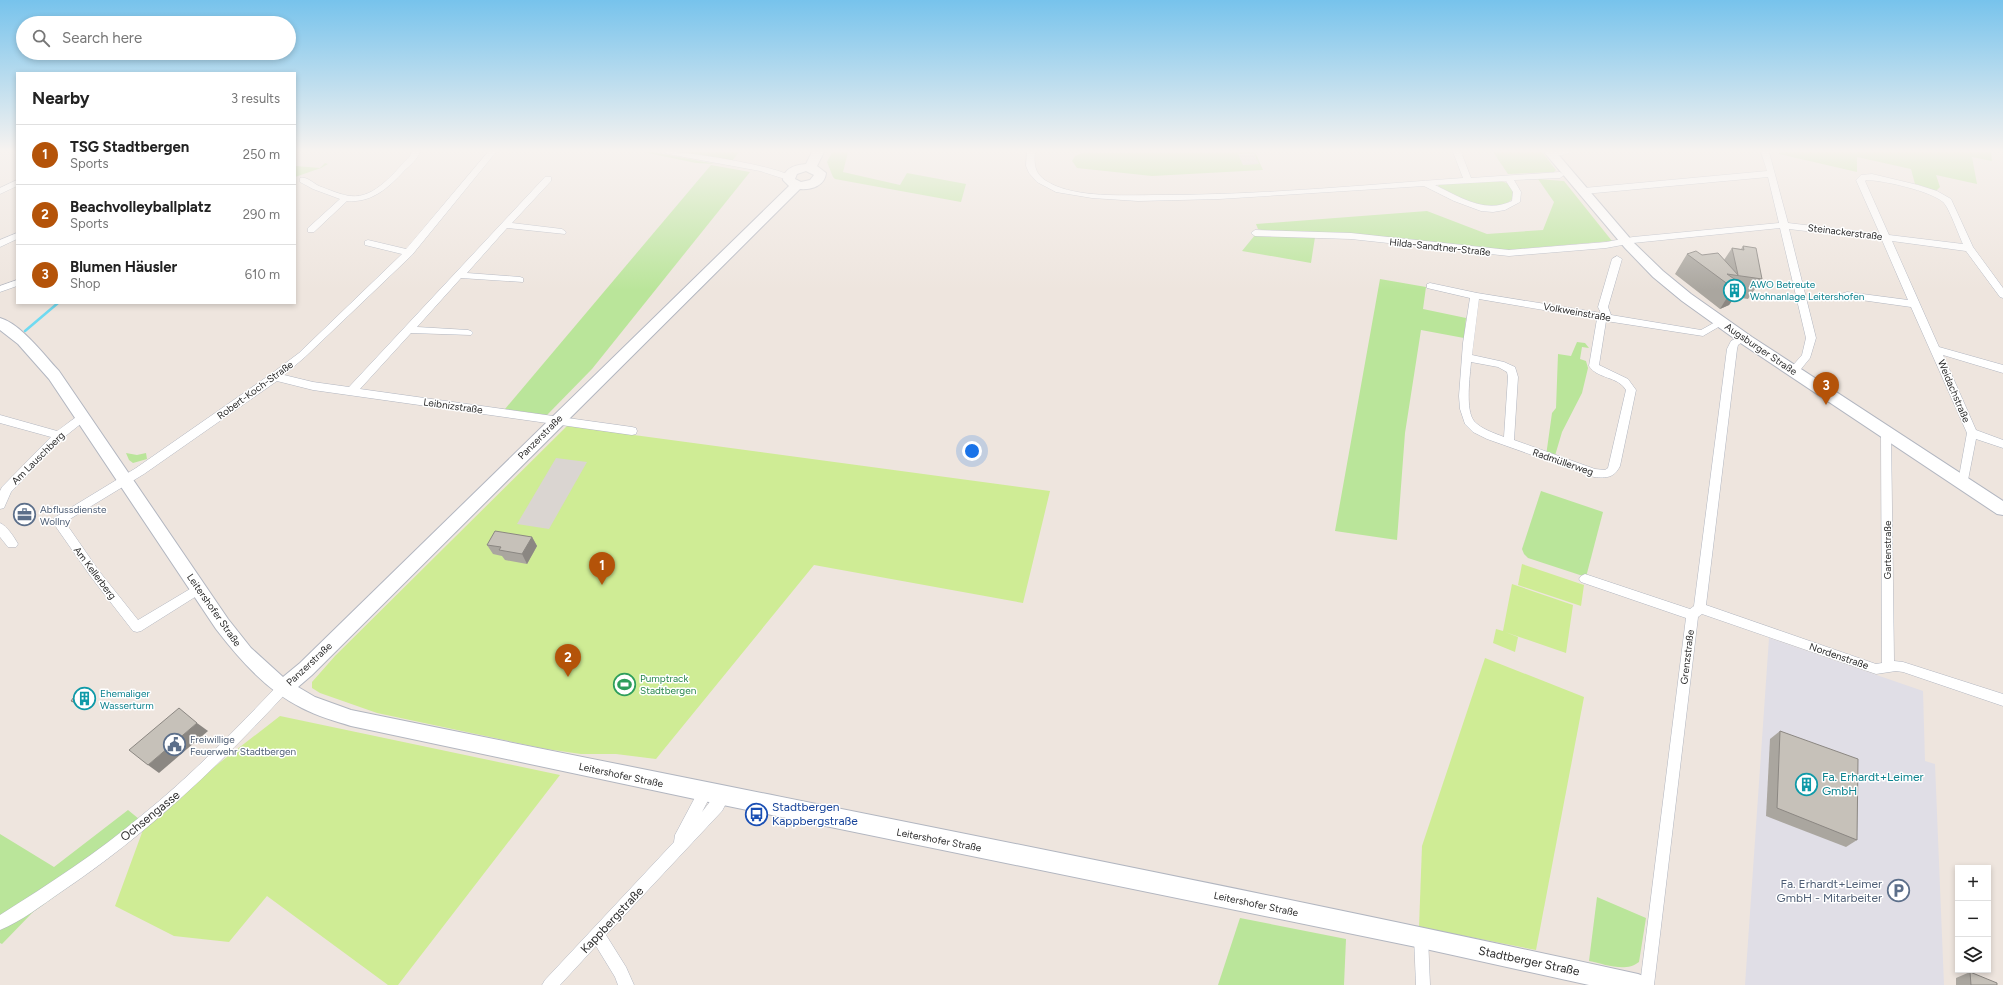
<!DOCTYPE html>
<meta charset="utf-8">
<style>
:root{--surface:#fff;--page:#f6f6f6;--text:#222;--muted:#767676;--line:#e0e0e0;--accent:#b45309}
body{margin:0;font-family:Figtree,sans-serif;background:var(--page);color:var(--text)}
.controls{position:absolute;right:12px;bottom:12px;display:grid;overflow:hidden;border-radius:0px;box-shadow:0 2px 6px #0003}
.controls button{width:36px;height:36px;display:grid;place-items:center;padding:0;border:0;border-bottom:1px solid var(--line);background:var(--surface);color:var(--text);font:20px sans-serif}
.you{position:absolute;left:972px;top:451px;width:14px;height:14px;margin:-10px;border:3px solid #fff;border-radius:50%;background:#1a73e8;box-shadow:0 0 0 6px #1a73e833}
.badge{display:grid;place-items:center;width:26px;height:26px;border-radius:50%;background:var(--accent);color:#fff;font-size:13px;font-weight:700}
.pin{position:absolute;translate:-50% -33px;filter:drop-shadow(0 1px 2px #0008)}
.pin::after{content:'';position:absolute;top:21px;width:14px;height:12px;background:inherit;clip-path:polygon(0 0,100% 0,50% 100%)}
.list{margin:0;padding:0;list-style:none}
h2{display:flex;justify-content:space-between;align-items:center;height:52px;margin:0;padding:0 16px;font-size:17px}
h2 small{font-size:13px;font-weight:400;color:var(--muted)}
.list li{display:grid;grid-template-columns:26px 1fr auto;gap:12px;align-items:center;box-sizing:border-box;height:60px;padding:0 16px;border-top:1px solid var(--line)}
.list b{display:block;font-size:15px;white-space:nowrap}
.list p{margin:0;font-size:13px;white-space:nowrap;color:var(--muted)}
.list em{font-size:13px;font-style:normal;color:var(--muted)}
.icon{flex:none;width:22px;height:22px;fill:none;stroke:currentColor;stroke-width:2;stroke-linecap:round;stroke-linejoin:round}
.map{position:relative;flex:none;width:2003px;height:985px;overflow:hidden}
.search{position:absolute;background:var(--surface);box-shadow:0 2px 6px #0003;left:16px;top:16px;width:280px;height:44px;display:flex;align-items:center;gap:10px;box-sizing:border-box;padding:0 14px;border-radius:22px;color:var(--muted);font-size:15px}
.panel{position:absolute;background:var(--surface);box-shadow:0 2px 6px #0003;left:16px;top:72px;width:280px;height:232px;border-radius:0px}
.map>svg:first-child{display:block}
.industrial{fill:#e0dee6}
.green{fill:#bae59a}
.pitch{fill:#cfec95}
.plaza{fill:#dad5d1}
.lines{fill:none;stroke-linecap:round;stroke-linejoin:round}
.stream{stroke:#6fdaf1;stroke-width:2.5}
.street-casing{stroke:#b2b6c0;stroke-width:1}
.secondary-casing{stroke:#b2b6c0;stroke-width:2}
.street{fill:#fff;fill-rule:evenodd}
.secondary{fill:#fff;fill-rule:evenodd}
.wall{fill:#aaa69f}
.shaded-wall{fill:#8b8782}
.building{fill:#c6c1b9;stroke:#8b8782}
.labels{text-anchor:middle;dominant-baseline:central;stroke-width:3;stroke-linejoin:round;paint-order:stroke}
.street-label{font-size:10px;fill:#2c2c2c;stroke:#fff}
.culture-label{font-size:10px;fill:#0d838f;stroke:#fff;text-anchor:start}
.service-label{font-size:10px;fill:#4e5e75;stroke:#fff;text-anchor:start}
.leisure-label{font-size:10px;fill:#27864d;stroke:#fff;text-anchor:start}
.near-culture-label{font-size:12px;fill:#0d838f;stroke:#fff;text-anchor:start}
.near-transit-label{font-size:12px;fill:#164399;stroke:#fff;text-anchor:start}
.near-street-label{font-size:12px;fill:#2c2c2c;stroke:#fff}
.near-service-label{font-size:12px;fill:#4e5e75;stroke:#fff;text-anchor:end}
</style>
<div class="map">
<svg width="2003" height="985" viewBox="0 0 2003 985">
<rect width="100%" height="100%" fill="#eee5de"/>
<!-- industrial -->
<path class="industrial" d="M1769 638 1923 691 1925 761 1935 764 1944 985H1745Z"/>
<!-- green -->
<g class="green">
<path d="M643 152H653L773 175 715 164 696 163Z"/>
<path d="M683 152H739L732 161Z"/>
<path d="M832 152H848L843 172 900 185 907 173 966 184 961 202 835 179 833 177 827 162Z"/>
<path d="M1085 152 1099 153 1255 152 1263 170 1152 176 1077 168 1072 161 1075 156Z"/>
<path d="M1493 152H1542L1556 170 1554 172 1508 174Z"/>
<path d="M1779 152H1991L1992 161 1972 157 1977 184 1936 175 1940 187 1936 191 1915 184 1911 169 1857 157V172L1779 154Z"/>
<path d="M325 163 328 164 321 168 295 177V166L320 168Z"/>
<path d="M711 165 750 172 592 369 547 415 505 409Z"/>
<path d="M1538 179 1564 181 1612 241 1508 250 1384 238 1356 234 1262 230 1258 229 1256 224 1427 211 1487 234 1543 230 1554 202Z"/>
<path d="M1501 181C1510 183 1514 189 1514 197 1497 219 1457 196 1439 187L1438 184Z"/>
<path d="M1255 235 1315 237 1311 263 1242 251Z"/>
<path d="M1380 279 1426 287 1423 309 1466 318 1464 338 1421 330 1405 433 1397 540 1335 531Z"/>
<path d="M1577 342 1585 343 1589 348 1582 347 1580 359 1586 361 1588 368 1582 393 1562 432 1554 459 1546 456 1552 413 1556 408 1558 354 1571 356Z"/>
<path d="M126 453 137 455 146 453 147 459 133 463 129 460Z"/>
<path d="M1541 491 1603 512 1586 577 1528 558 1524 554 1522 549Z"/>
<path d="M128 810 139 819 89 872 33 912 2 944 0 943V834L54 867Z"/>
<path d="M1597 897 1646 918 1639 962C1625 973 1605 964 1589 961Z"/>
<path d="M1240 918 1346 939 1344 985H1218Z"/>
</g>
<!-- pitch -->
<g class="pitch">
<path d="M567 426 1050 491 1023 603 814 565 656 759 616 754H581L546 749 377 713 320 693 312 688V682L335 656Z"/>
<path d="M1522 564 1584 585 1581 606 1518 585Z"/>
<path d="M1512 584 1573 605 1566 653 1505 632 1518 637 1515 652 1493 643 1496 629 1503 631Z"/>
<path d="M1485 658 1584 697 1536 950 1419 927 1422 846Z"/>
<path d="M280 716 560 775 398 985H388L267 896 229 942 174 936 115 906 147 819Z"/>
</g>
<!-- plaza -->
<g class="plaza">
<path d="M1254 153 1259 164 1243 165 1238 154Z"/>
<path d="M556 458 587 462 549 529 517 524Z"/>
</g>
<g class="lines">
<!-- stream -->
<path class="stream" d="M25 331 58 303"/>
<defs>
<g id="street">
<path d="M412 152H420C417 160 410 165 404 171 388 188 372 203 347 201L314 232H308V228L340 199 313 189 300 182V178C307 176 313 183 319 186 327 189 344 196 351 196 375 199 395 171 410 156Z"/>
<path d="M488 152H496L412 255 305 357 284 375 313 382 349 387 545 177H551V181L512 223 562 229 566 232 565 234 507 228 467 273 520 277 523 278V282L461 278 417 327 468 330 471 331 473 333 471 335 411 333 360 389 632 427 636 428 637 431 636 434 632 435 313 390 277 381 144 474 65 522 99 571 138 620 195 586 199 584 203 586 205 589 203 592 141 631 137 632 133 631 91 577 54 524 52 521 54 518 136 468 271 374 299 353 402 254 365 245V241L368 240 406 249Z"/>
<path d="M664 152C681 150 782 167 792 177L788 180 760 171 668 154Z"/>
<path d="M1027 152H1035C1033 171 1038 178 1056 186 1085 198 1130 195 1161 195 1262 195 1363 185 1463 178L1453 152H1461L1471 178 1560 172 1564 175 1560 178 1514 180 1521 192 1520 202 1505 210 1493 212 1481 211 1454 201 1424 186 1219 199 1138 201 1092 198 1056 192 1037 182 1029 173 1026 166ZM1506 181 1513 192 1512 201C1485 214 1460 197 1435 185Z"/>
<path d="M1548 152H1570C1565 156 1554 156 1548 155Z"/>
<path d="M1761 152H1769L1788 223 1880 234 1856 180 1861 175 1872 174 1918 185 1937 191 1951 199 1973 247 2003 288V298L2000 297 1966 251 1892 241 1939 347 2003 365V373L1943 355 1976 430 2003 440V448L1976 439 1967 485H1959L1958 482 1967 433 1911 307 1847 298 1841 300 1836 297 1838 295 1847 292 1908 300 1882 240 1789 229 1816 338 1810 358 1797 374 1793 375 1788 371 1802 355 1806 338 1780 228 1633 243 1606 248 1509 256 1351 239 1255 236 1251 233 1255 230 1351 233 1509 250 1606 242 1633 237 1779 223 1768 177 1584 194 1580 191 1584 188 1767 171ZM1866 180C1882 180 1931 191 1943 202 1949 207 1959 236 1963 244L1889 235 1865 181Z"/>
<path d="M17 180V186L0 194V188Z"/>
<path d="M17 233V239L0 247V240Z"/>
<path d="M1617 256 1622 259 1608 307 1611 315 1701 330 1719 320H1725L1727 322 1703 336 1606 321 1599 365 1628 379 1636 390 1620 466C1614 478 1607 478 1594 477L1487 439 1473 432 1465 424 1460 409 1459 396 1463 343 1470 298 1427 288V284L1430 283 1477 293 1601 313 1598 307 1612 259ZM1479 299 1597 319 1589 366C1597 379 1618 376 1626 390L1608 468 1605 470 1595 469 1514 440 1518 377 1515 367 1504 362 1472 355ZM1471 362 1498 367 1507 372 1508 377 1504 437C1494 433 1481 429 1474 421 1465 410 1470 376 1471 362Z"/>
<path d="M17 280V286L0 292V286Z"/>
<path d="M1743 335 1748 338 1738 345 1737 349 1706 605 1876 664 1882 663 1881 432 1886 428 1890 429 1891 432 1894 661 1903 662 2003 694V706L1903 672 1896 671 1876 674 1702 614 1698 617 1654 985H1640L1686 618 1581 582 1579 579 1581 576 1585 574 1690 609 1694 606 1727 349 1731 341Z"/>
<path d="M83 412 87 413 88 416 87 419 63 438 11 492 4 508 0 509V491L2 487 51 437 0 423V415L57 431Z"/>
<path d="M0 523C7 526 14 537 18 544L16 547H8L0 537Z"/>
<path d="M283 682 287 684 289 688 287 692C218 767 146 835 61 892 42 905 22 921 0 930V915C49 884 97 853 141 816 191 776 235 730 279 684Z"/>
<path d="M705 787 710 788 712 793 702 812 718 791 723 790 728 791 730 796 722 811 606 935 626 967 634 985H618L615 977 596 946 560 985H542L545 980 674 842 675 835 700 788Z"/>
<path d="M1421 930 1426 932 1428 937 1430 985H1416L1414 937 1416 932Z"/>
</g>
<g id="secondary">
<path d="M812 152H824L817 166 826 173C825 186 811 190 800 189L312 675 298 687 315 697 351 710C780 798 1210 880 1638 974L1646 977 1649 985H1589L1421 948 723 805 351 726C335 721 317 716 302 708 266 690 240 660 216 629L49 379 18 344 0 330V318C21 324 44 355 59 371L228 619 251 648 283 677 300 663 789 186 783 180C784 168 795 165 806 164ZM806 171 814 175 810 180 801 182 795 179 797 174Z"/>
<path d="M1544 152H1556L1634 243 1663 271 1691 294 1752 337 2003 501V515L1997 514 1742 344 1682 301 1653 277 1625 248Z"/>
</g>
</defs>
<!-- street casing -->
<use href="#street" class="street-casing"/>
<!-- secondary casing -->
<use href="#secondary" class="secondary-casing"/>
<!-- street -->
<use href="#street" class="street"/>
<!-- secondary -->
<use href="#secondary" class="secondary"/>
</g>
<!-- wall -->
<g class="wall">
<path d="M1743 246 1762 279 1748 299 1735 297 1729 305 1720 309 1675 274 1687 254 1702 255 1724 260 1732 248 1741 249Z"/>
<path d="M532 537 537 546 527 564 505 560 502 556 493 554 487 545Z"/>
<path d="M90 691 94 694 88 703 82 706 75 704 71 701Z"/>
<path d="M1780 731 1857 840 1846 847 1766 816 1770 739Z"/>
<path d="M1970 972 1997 985H1956V978Z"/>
</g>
<!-- shaded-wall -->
<g class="shaded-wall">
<path d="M1743 285 1729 305 1720 309 1733 288Z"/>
<path d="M532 537 537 546 527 564 522 554Z"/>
<path d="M90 691 94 694 88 703 82 706 78 703Z"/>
<path d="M197 723 208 731 159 773 148 765Z"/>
</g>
<!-- building -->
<g class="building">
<path d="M1743 246 1756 248 1762 279 1727 274 1743 285 1733 288 1687 254 1696 251 1702 255 1718 253 1738 275 1732 248 1744 250Z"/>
<path d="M495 531 532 537 522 554 499 550 501 547 487 545Z"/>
<path d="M82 691H90L84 700 78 703 71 701 76 694Z"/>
<path d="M179 708 197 723 148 765 129 750Z"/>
<path d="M1780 731 1858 759 1857 840 1777 808Z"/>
<path d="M1970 972 1997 983V985H1971Z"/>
</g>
<!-- sky -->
<linearGradient id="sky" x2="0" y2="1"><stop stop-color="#77c3ec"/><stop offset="0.52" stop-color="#f7f3f0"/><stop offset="1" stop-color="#f7f3f0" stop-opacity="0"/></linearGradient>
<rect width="2003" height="290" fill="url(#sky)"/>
<!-- icons -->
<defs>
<symbol id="building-ring" viewBox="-11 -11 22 22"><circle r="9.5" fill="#fff" stroke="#0f9aa8" stroke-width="1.5"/><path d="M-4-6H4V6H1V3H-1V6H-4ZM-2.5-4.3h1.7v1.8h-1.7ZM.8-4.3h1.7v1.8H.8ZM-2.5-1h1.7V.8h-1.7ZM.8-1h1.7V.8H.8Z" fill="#0f9aa8"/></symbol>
<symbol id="office-ring" viewBox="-11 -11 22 22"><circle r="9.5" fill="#fff" stroke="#5c6f8a" stroke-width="1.5"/><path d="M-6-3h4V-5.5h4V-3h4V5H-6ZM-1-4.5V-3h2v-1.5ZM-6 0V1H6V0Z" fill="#5c6f8a"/></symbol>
<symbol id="stadium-ring" viewBox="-11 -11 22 22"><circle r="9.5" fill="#fff" stroke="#2e9e5b" stroke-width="1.5"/><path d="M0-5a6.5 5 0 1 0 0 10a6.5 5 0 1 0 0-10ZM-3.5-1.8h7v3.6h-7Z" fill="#2e9e5b"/></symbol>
<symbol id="civic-ring" viewBox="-11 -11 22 22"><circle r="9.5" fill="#fff" stroke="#5c6f8a" stroke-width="1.5"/><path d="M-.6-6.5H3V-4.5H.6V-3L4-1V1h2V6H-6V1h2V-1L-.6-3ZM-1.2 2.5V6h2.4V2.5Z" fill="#5c6f8a"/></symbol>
<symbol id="bus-ring" viewBox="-11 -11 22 22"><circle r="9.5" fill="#fff" stroke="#1a4fb4" stroke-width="1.5"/><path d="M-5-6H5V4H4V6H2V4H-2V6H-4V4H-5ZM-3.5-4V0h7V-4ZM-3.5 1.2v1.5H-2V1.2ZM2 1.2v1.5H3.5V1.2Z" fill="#1a4fb4"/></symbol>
<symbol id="parking-ring" viewBox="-11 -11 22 22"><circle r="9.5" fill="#fff" stroke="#5c6f8a" stroke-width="1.5"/><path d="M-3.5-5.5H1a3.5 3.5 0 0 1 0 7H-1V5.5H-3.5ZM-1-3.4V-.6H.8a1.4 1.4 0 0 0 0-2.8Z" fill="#5c6f8a"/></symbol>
</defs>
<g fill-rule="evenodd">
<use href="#building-ring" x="1722" y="278" width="25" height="25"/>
<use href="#office-ring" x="12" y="502" width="25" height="25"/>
<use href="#stadium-ring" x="612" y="672" width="25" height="25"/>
<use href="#building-ring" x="72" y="686" width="25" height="25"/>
<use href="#civic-ring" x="162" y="732" width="25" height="25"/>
<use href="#building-ring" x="1794" y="772" width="25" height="25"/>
<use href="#bus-ring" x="744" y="802" width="25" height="25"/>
<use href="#parking-ring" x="1886" y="878" width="25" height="25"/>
</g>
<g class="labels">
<!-- street labels -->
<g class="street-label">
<text transform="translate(1845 232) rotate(7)">Steinackerstraße</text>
<text transform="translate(1440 247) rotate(6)">Hilda-Sandtner-Straße</text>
<text transform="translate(1577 312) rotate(10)">Volkweinstraße</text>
<text transform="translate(1761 349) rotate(34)">Augsburger Straße</text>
<text transform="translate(255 390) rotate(-36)">Robert-Koch-Straße</text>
<text transform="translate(1954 391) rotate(67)">Weidachstraße</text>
<text transform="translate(453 406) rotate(8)">Leibnizstraße</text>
<text transform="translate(540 437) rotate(-45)">Panzerstraße</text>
<text transform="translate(38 458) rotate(-45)">Am Lauschberg</text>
<text transform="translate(1563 462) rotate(19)">Radmüllerweg</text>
<text transform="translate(1887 550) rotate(-90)">Gartenstraße</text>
<text transform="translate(95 573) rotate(53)">Am Kellerberg</text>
<text transform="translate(214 610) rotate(55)">Leitershofer Straße</text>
<text transform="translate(1839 656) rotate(19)">Nordenstraße</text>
<text transform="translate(1687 657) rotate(-83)">Grenzstraße</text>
<text transform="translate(309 664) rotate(-43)">Panzerstraße</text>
<text transform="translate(621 775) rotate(12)">Leitershofer Straße</text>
<text transform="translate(939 840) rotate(11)">Leitershofer Straße</text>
<text transform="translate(1256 904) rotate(12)">Leitershofer Straße</text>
</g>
<!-- culture labels -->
<g class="culture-label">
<text x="1750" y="284">AWO Betreute<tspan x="1750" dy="12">Wohnanlage Leitershofen</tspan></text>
<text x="100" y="693">Ehemaliger<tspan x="100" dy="12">Wasserturm</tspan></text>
</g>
<!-- service labels -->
<g class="service-label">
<text x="40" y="509">Abflussdienste<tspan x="40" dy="12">Wollny</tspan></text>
<text x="190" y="739">Freiwillige<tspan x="190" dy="12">Feuerwehr Stadtbergen</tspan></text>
</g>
<!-- leisure labels -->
<g class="leisure-label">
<text x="640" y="678">Pumptrack<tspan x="640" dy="12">Stadtbergen</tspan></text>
</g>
<!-- near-culture labels -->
<g class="near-culture-label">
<text x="1822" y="777">Fa. Erhardt+Leimer<tspan x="1822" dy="14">GmbH</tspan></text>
</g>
<!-- near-transit labels -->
<g class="near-transit-label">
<text x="772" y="807">Stadtbergen<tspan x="772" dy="14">Kappbergstraße</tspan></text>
</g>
<!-- near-street labels -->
<g class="near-street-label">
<text transform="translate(150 816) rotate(-39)">Ochsengasse</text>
<text transform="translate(612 920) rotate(-47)">Kappbergstraße</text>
<text transform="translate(1529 961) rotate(12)">Stadtberger Straße</text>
</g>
<!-- near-service labels -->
<g class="near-service-label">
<text x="1882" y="884">Fa. Erhardt+Leimer<tspan x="1882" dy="14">GmbH - Mitarbeiter</tspan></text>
</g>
</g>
</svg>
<div class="controls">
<button>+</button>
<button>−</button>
<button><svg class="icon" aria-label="layers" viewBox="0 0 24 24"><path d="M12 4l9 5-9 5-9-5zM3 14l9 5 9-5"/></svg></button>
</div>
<div class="you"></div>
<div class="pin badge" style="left:602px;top:585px">1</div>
<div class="pin badge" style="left:568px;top:677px">2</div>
<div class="pin badge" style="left:1826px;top:405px">3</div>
<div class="search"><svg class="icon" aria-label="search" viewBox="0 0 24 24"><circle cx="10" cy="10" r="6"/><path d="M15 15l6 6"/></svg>Search here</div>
<section class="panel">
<h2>Nearby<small>3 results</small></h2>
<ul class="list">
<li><span class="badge">1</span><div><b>TSG Stadtbergen</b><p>Sports</p></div><em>250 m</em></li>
<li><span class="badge">2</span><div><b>Beachvolleyballplatz</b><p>Sports</p></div><em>290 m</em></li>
<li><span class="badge">3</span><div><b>Blumen Häusler</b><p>Shop</p></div><em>610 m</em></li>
</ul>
</section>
</div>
